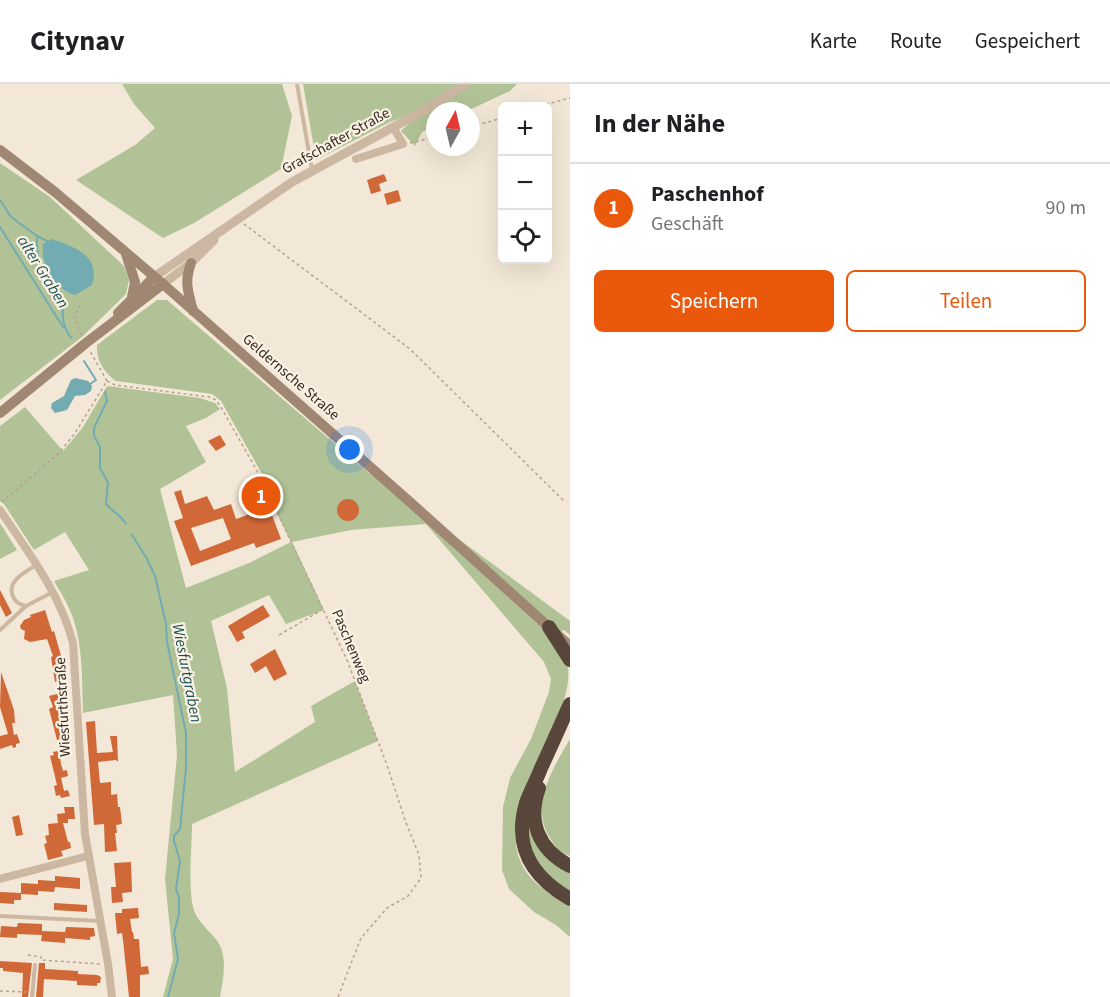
<!DOCTYPE html>
<html lang="de">
<meta charset="utf-8">
<style>
:root{--surface:#fff;--page:#f6f6f6;--text:#202124;--muted:#757577;--line:#e0e0e0;--accent:#ea580c}
body{margin:0;font-family:"Source Sans 3",sans-serif;background:var(--page);color:var(--text)}
.controls{position:absolute;right:18px;top:18px;display:grid;overflow:hidden;border-radius:9px;box-shadow:0 6px 24px #0002}
.controls button{width:54px;height:54px;display:grid;place-items:center;padding:0;border:0;border-bottom:2px solid var(--line);background:var(--surface);color:var(--text);font:30px sans-serif}
.compass{position:absolute;left:426px;top:18px;width:54px;height:54px;border-radius:50%;background:var(--surface);box-shadow:0 6px 24px #0002;rotate:8deg}
.you{position:absolute;left:350px;top:366px;width:21px;height:21px;margin:-15px;border:4px solid #fff;border-radius:50%;background:#1a73e8;box-shadow:0 0 0 9px #1a73e833}
.badge{display:grid;place-items:center;width:39px;height:39px;border-radius:50%;background:var(--accent);color:#fff;font-size:20px;font-weight:700}
.pin{position:absolute;translate:-50% -50%;border:3px solid #fff;box-shadow:0 2px 6px #0006}
.list{margin:0;padding:0;list-style:none}
h2{display:flex;justify-content:space-between;align-items:center;height:78px;margin:0;padding:0 24px;font-size:26px}
h2 small{font-size:20px;font-weight:400;color:var(--muted)}
.list li{display:grid;grid-template-columns:39px 1fr auto;gap:18px;align-items:center;box-sizing:border-box;height:90px;padding:0 24px;border-top:2px solid var(--line)}
.list b{display:block;font-size:22px;white-space:nowrap}
.list p{margin:0;font-size:20px;white-space:nowrap;color:var(--muted)}
.list em{font-size:20px;font-style:normal;color:var(--muted)}
.actions{display:flex;gap:12px;padding:18px 24px}
.actions a{flex:1;padding:14px 0;border:2px solid var(--accent);border-radius:9px;text-align:center;font-size:21px;color:var(--accent)}
.actions .main{background:var(--accent);color:#fff}
.icon{flex:none;width:33px;height:33px;fill:none;stroke:currentColor;stroke-width:2;stroke-linecap:round;stroke-linejoin:round}
.map{position:relative;flex:none;width:570px;height:913px;overflow:hidden}
header{display:flex;align-items:center;gap:36px;box-sizing:border-box;height:84px;padding:0 30px;background:var(--surface);border-bottom:2px solid var(--line)}
header strong{font-size:28px}
nav{display:flex;gap:33px;margin-inline-start:auto;font-size:21px}
main{display:flex}
aside{flex:1;background:var(--surface)}
.map>svg:first-child{display:block}
.green{fill:#b1c396}
.water{fill:#73abb2}
.lines{fill:none;stroke-linecap:round;stroke-linejoin:round}
.stream{stroke:#73abb2;stroke-width:2}
.building{fill:#d16837;fill-rule:evenodd}
.path{stroke:#b8a28c;stroke-width:1.5;stroke-dasharray:3 3;stroke-linecap:butt}
.service{stroke:#ccb8a2;stroke-width:4}
.minor{stroke:#ccb8a2;stroke-width:8}
.tertiary{stroke:#ccb8a2;stroke-width:9}
.secondary{stroke:#a08773;stroke-width:10}
.motorway{stroke:#58463b;stroke-width:14}
.labels{text-anchor:middle;dominant-baseline:central;stroke-width:4.5;stroke-linejoin:round;paint-order:stroke}
.street-label{font-size:15px;fill:#362c25;stroke:#fbf2e3}
.water-label{font-size:16px;font-style:italic;fill:#17515b;stroke:#fbf2e3}
</style>
<header>
<strong>Citynav</strong>
<nav><a>Karte</a><a>Route</a><a>Gespeichert</a></nav>
</header>
<main>
<div class="map">
<svg width="570" height="913" viewBox="0 0 570 913">
<rect width="100%" height="100%" fill="#f3e8d7"/>
<!-- green -->
<g class="green">
<path d="M122 0H282L292 32 281 85 194 139 163 154 76 96 135 61 155 44 134 20Z"/>
<path d="M303 0H517L510 7 467 27H435V42L422 48 415 62 401 47 421 27 390 38 316 76Z"/>
<path d="M0 79 50 113 124 182 129 196 126 210 82 253 0 316Z"/>
<path d="M157 216H167L369 389 570 537V551L564 546 550 556C555 563 565 573 568 582 570 600 564 619 557 635 536 681 488 755 536 799 546 808 558 816 570 823V853L556 841 534 828 509 805 502 786 503 723 510 694 531 655 549 608 551 595 544 578 426 440 351 446 292 458 324 526 286 540 269 511 211 537 227 604 235 688 315 638 311 622 355 597 378 657 192 740C192 763 187 810 195 829 200 840 211 848 218 858 228 874 223 896 220 913H163L173 875 165 795 177 671 173 611 83 629C82 601 83 572 76 544 72 527 63 512 54 497L89 486 65 448 34 466 4 420 0 417V342L25 323 63 367 83 343 107 302 200 314 215 319 220 325 206 334 186 342 206 378 160 405 186 504 249 479 291 458 264 403 262 390 221 317 212 310 116 297C104 289 96 276 97 261Z"/>
<path d="M0 439 17 466 0 475Z"/>
<path d="M570 655V772C559 768 556 764 550 754 529 722 553 684 570 655Z"/>
<path d="M531 731 570 786V811L538 785 526 759Z"/>
</g>
<!-- water -->
<g class="water">
<path d="M52 155C75 163 101 172 92 201L75 211C55 206 40 180 43 160Z"/>
<path d="M75 294 88 297 92 302 91 307 85 311 75 312 67 326 55 329 51 324 52 319 64 312 71 296Z"/>
</g>
<g class="lines">
<!-- stream -->
<g class="stream">
<path d="M0 116 11 133 37 152C36 179 42 194 63 212 63 230 60 238 71 254"/>
<path d="M0 143 63 243"/>
<path d="M37 152 47 157"/>
<path d="M84 277 96 296 90 300"/>
<path d="M105 308 107 317 94 344V352L100 363V384L108 399 106 420C113 428 121 431 126 440"/>
<path d="M132 451 146 473 155 492 166 540 167 558 186 649V684L180 745 174 752V757L180 777 176 805 179 813V830L174 849 178 875 168 913"/>
</g>
</g>
<!-- building -->
<g class="building">
<path d="M384 90 387 97 379 100 381 107 371 110 367 96Z"/>
<path d="M398 106 401 117 387 121 384 110Z"/>
<path d="M220 351 226 361 216 367 208 357Z"/>
<path d="M181 406 185 420 207 412 214 426 231 420 236 435 269 423 281 455 256 464 254 459 191 482 174 437 183 434 174 408ZM223 434 231 455 200 467 191 444Z"/>
<circle cx="348" cy="426" r="11"/>
<path d="M0 506 12 529 6 533 0 521Z"/>
<path d="M263 521 270 532 242 548 245 554 237 558 228 542Z"/>
<path d="M45 526 52 548 54 547 64 582 62 583 65 595 55 598 51 573 53 572 47 555 30 558 24 555 25 547 21 545 20 542 24 536 31 533 30 531Z"/>
<path d="M275 565 287 590 274 597 266 582 255 589 250 580Z"/>
<path d="M1 588 14 626 15 639H12L14 651 17 650 20 659 16 660V663L13 664 12 661 0 665V652L8 650 0 623Z"/>
<path d="M61 609 64 620 61 621 64 633 61 635 66 653 57 656 49 625 53 623 49 612Z"/>
<path d="M95 637 97 669 113 668 110 652H117L118 678 116 676 98 678 100 699 111 698V711L117 710 118 723H120L122 740 116 741 117 749H115L117 767 105 768 104 740 94 741 86 638Z"/>
<path d="M62 666 64 672 60 673 61 680 63 687 67 686 68 692 61 694 64 707 68 706 70 712 61 714 60 711 56 712 54 702 57 701 50 672 54 671 53 668Z"/>
<path d="M64 723H74L75 735H68V739H63L68 758H70L71 764 61 767 63 772 48 776 44 760 47 759 45 752 49 751 48 740 58 739 57 730 65 729Z"/>
<path d="M19 731 23 751 16 752 12 733Z"/>
<path d="M131 778 132 808 122 809 123 818 112 819 111 803H116L114 779Z"/>
<path d="M55 792 80 794V805L55 803 54 808 38 807V811L21 810V816H14V820L0 819V808L21 809V799L38 800V796L55 797Z"/>
<path d="M54 819 87 821V828L54 826Z"/>
<path d="M138 824 139 834 130 835 132 848H133L134 855H139L141 883 148 882 149 890 140 891V913H129L123 856 122 849 117 850 115 829H122V825Z"/>
<path d="M18 839 42 840V847L65 848 66 843 94 844 95 852 90 853V856L65 854V859L41 857 42 851 17 850V854L0 853 1 842 17 843Z"/>
<path d="M0 877 32 879 28 913H22L23 889 3 887V884H0Z"/>
<path d="M39 879H45V885L78 887V890L97 891 101 893 100 899H97V902L77 901V897L44 895 43 913H36Z"/>
</g>
<g class="lines">
<!-- path -->
<g class="path">
<path d="M540 22 570 14"/>
<path d="M471 43 502 34"/>
<path d="M410 59 435 53"/>
<path d="M244 140 410 265 565 418"/>
<path d="M80 221 74 233 82 252"/>
<path d="M107 297 115 301 209 313 216 316 222 325 260 392 347 576 387 681 405 736 419 771 421 794 408 812 387 824 361 854 338 913"/>
<path d="M2 418 59 369 75 349 107 297 90 267"/>
<path d="M279 551 322 526"/>
<path d="M28 871 41 873V876L100 880"/>
<path d="M0 907 26 908"/>
</g>
<!-- service -->
<g class="service">
<path d="M297 0 312 86"/>
<path d="M36 481C26 488 8 496 12 510 15 518 18 520 26 522L53 508"/>
<path d="M0 546 26 522"/>
<path d="M0 832 100 837"/>
<path d="M32 913 35 881"/>
</g>
<!-- minor -->
<g class="minor">
<path d="M356 75 403 60 393 43"/>
<path d="M0 426C28 468 60 509 73 559L85 750 108 880 112 913"/>
<path d="M0 795 88 772"/>
</g>
<!-- tertiary -->
<g class="tertiary">
<path d="M154 193 292 98 423 27 466 0"/>
<path d="M163 200 191 179 214 156"/>
</g>
<!-- secondary -->
<g class="secondary">
<path d="M0 66 55 108 163 200 410 418 570 562"/>
<path d="M126 170 135 198 132 213"/>
<path d="M191 179C184 199 188 206 193 227"/>
<path d="M118 229 154 193"/>
<path d="M0 329 86 259 163 200"/>
</g>
<!-- motorway -->
<g class="motorway">
<path d="M549 543 570 576"/>
<path d="M570 620C560 642 551 663 541 684 537 695 530 707 526 719 513 763 532 793 570 815"/>
<path d="M539 704C527 738 539 766 570 782"/>
</g>
</g>
<g class="labels">
<!-- street labels -->
<g class="street-label">
<text transform="translate(336 57) rotate(-29)">Grafschafter Straße</text>
<text transform="translate(291 293) rotate(41)">Geldernsche Straße</text>
<text transform="translate(351 562) rotate(67)">Paschenweg</text>
<text transform="translate(63 623) rotate(-93)">Wiesfurthstraße</text>
</g>
<!-- water labels -->
<g class="water-label">
<text transform="translate(43 188) rotate(58)">alter Graben</text>
<text transform="translate(187 589) rotate(79)">Wiesfurtgraben</text>
</g>
</g>
</svg>
<div class="controls">
<button>+</button>
<button>−</button>
<button><svg class="icon" aria-label="locate" viewBox="0 0 24 24"><circle cx="12" cy="12" r="6"/><path d="M12 2v4M12 18v4M2 12h4M18 12h4"/></svg></button>
</div>
<svg class="compass" viewBox="-18 -18 36 36"><path d="M0-13l5 13h-10z" fill="#e53935"/><path d="M0 13l5-13h-10z" fill="#757577"/></svg>
<div class="you"></div>
<div class="pin badge" style="left:261px;top:412px">1</div>
</div>
<aside>
<h2>In der Nähe<small></small></h2>
<ul class="list">
<li><span class="badge">1</span><div><b>Paschenhof</b><p>Geschäft</p></div><em>90 m</em></li>
</ul>
<div class="actions"><a class="main">Speichern</a><a>Teilen</a></div>
</aside>
</main>
